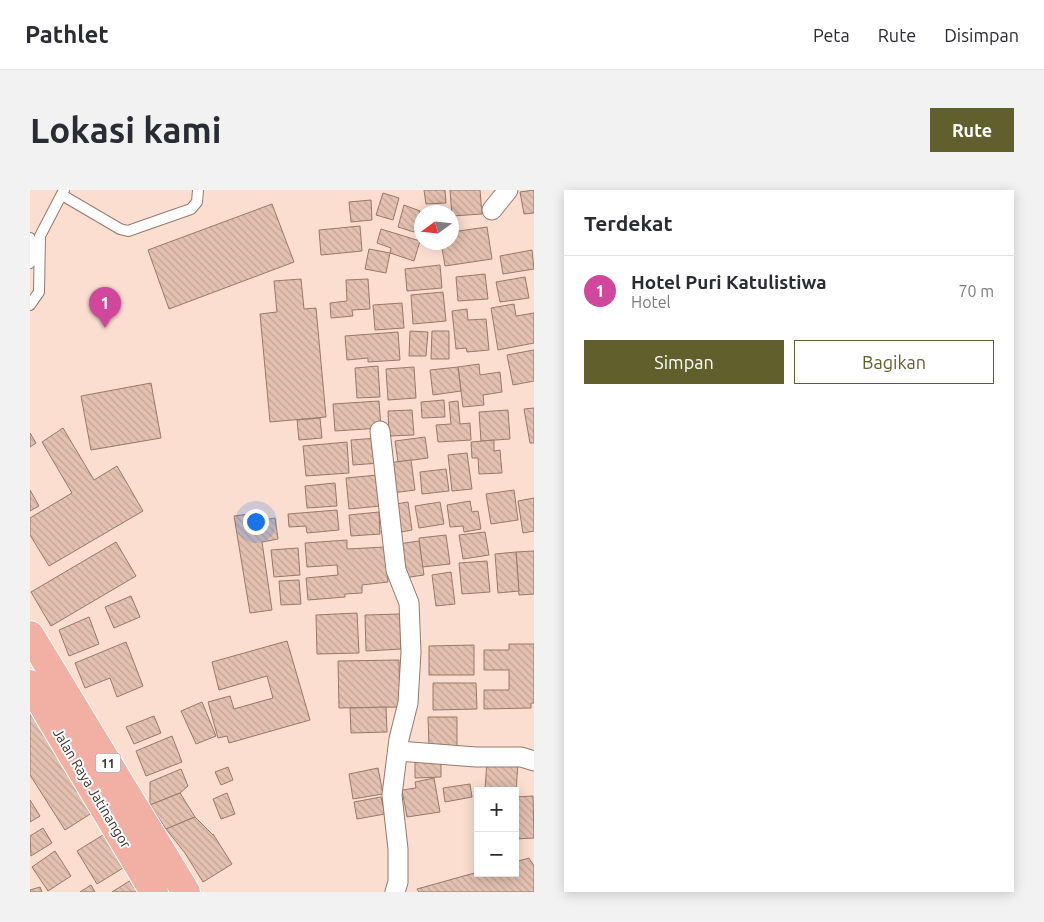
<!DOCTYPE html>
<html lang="id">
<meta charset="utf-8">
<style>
:root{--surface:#fff;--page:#f2f2f3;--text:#2b2b33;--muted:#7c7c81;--line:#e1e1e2;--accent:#615f2c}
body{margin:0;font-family:Ubuntu,sans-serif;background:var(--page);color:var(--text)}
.controls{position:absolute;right:15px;bottom:15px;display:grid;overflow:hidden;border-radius:0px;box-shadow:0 2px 12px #0003}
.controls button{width:45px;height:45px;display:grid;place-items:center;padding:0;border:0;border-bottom:1px solid var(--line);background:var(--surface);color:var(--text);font:25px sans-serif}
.compass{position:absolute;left:384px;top:15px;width:45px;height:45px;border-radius:50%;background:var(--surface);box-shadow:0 2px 12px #0003;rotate:255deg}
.you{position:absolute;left:225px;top:331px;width:18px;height:18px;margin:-12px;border:4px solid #fff;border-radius:50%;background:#1a73e8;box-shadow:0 0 0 8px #1a73e833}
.badge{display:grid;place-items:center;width:32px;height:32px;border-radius:50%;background:var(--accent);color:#fff;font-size:16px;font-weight:700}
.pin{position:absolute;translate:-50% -41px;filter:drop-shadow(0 1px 2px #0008)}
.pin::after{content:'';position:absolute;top:26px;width:18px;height:15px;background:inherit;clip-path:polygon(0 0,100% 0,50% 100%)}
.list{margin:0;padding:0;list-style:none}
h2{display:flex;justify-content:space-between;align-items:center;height:65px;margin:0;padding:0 20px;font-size:21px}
h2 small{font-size:16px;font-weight:400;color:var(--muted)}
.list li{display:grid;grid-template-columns:32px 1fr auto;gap:15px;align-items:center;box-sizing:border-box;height:70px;padding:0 20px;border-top:1px solid var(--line)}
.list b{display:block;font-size:19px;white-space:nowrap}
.list p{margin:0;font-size:16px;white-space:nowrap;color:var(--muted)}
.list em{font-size:16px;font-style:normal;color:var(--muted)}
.actions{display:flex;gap:10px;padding:15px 20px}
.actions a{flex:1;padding:11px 0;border:1px solid var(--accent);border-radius:0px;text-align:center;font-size:18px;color:var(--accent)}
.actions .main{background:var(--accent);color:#fff}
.map{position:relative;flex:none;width:504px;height:702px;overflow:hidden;border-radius:0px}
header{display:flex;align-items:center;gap:30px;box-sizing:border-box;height:70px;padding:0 25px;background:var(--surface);border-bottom:1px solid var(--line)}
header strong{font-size:24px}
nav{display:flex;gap:28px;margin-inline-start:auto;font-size:18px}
.intro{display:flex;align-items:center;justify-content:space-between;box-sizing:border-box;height:120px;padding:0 30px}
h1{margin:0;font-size:35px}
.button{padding:12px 22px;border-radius:0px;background:var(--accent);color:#fff;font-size:18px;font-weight:700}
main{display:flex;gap:30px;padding:0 30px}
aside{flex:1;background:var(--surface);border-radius:0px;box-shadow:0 2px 12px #0003}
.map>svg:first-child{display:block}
.building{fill:url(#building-back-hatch);stroke:#987869}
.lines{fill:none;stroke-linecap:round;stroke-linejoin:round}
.service-casing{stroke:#997869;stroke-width:12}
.minor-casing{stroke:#997869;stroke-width:21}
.trunk-casing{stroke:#fff;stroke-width:30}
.service{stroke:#fff;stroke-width:10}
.minor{stroke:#fff;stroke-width:19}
.trunk{stroke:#f2b0a4;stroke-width:28}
.labels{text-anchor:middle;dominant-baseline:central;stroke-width:4;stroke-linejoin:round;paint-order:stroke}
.shield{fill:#fff;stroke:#786e6a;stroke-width:1}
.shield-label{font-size:12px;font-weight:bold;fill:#3e302a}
.street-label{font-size:14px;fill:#3e302a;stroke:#fff}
</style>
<header>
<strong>Pathlet</strong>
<nav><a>Peta</a><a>Rute</a><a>Disimpan</a></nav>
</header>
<div class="intro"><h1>Lokasi kami</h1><a class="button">Rute</a></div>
<main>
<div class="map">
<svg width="504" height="702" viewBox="0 0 504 702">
<defs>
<pattern id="building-back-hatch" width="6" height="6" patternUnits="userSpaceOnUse" patternTransform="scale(1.25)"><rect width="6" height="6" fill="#e3c0af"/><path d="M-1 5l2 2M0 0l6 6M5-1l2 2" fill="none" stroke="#c4a597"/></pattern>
</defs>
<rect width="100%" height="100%" fill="#fcded1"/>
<!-- building -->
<g class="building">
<path d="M394 0H415L416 13 396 14Z"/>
<path d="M420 0H450L452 24 422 26Z"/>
<path d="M504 0V23L494 24 490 2Z"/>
<path d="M353 3 369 8 363 30 346 25Z"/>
<path d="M341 10 342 30 321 32 319 12Z"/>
<path d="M242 14 264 72 139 119 118 60Z"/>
<path d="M374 15 390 21 384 42 368 37Z"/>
<path d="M416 19V22H395V21Z"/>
<path d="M330 36 332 61 291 65 289 40Z"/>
<path d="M457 37 462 69 415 76 411 52H422V42Z"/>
<path d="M351 39 390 51 384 71 360 63 361 58 347 53Z"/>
<path d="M339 59 360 63 356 83 335 79Z"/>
<path d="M502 60 504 79 473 84 470 66Z"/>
<path d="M410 75 412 98 377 101 375 79Z"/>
<path d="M455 84 458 109 428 111 426 87Z"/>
<path d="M495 87 499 108 470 112 466 92Z"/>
<path d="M271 89 274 119 286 118 296 227 240 232 230 124 247 122 244 91Z"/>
<path d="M338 89 340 119 322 120 323 126 301 128 300 113 317 111 316 90Z"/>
<path d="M413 102 416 131 383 134 381 105Z"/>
<path d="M372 113 374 138 345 140 343 115Z"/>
<path d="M484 114 486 126 504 123V153L468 160 461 118Z"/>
<path d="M437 119 438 130 456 129 459 160 437 162 436 158 426 159 422 121Z"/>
<path d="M380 141 398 142 396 166H379Z"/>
<path d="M402 141H419V169H401Z"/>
<path d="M368 142 370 170 338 172V168L317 170 315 146Z"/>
<path d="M504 160V191L483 195 477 165Z"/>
<path d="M449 174 450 185 470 182 472 202 453 205 454 215 433 217 428 177Z"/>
<path d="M348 176 350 207 327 208 325 178Z"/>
<path d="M384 177 386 208 358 210 356 179Z"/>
<path d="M428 177 431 201 403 205 400 180Z"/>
<path d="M121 193 131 248 61 260 51 206Z"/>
<path d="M414 210 415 227 392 228 391 212Z"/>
<path d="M349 211 351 238 305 241 303 214Z"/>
<path d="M428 211 430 234 440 233 441 250 408 252 406 235 421 234 419 212Z"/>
<path d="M504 218V253H500L494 219Z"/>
<path d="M382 220 384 245 359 246 358 221Z"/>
<path d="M478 220 480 249 451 251 449 222Z"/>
<path d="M290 228 292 248 269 250 267 230Z"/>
<path d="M33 238 64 290 87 276 113 321 19 376 0 345V328L42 303 12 252Z"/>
<path d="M0 243 6 253 0 257Z"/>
<path d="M395 247 398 268 368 272 365 251Z"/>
<path d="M348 248 350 273 323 275 321 250Z"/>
<path d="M464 250V261L470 260 472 283 449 284 448 268H442L441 252Z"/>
<path d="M317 252 319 283 276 286 273 256Z"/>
<path d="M437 263 442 299 422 301 418 265Z"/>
<path d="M381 270 385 300 362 303 358 273Z"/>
<path d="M416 279 419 301 392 304 390 282Z"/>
<path d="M348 285 350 316 319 319 316 288Z"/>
<path d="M305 293 307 316 277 318 275 296Z"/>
<path d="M0 300 9 316 0 321Z"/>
<path d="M484 300 488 330 461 334 456 304Z"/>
<path d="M504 308V341L493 343 488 311Z"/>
<path d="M440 311 442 322 448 321 451 339 434 342 433 336 420 337 417 315Z"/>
<path d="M378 312 382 340 371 342 366 314Z"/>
<path d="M410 312 414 334 389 338 385 316Z"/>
<path d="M307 320 309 340 277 343 276 336 259 337 258 324Z"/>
<path d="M349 322 350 344 321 346 319 325Z"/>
<path d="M227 323 228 331 245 328 248 349 232 352 242 420 220 423 204 326Z"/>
<path d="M455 342 459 365 433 369 429 345Z"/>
<path d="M416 345 420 374 392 377 389 348Z"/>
<path d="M317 350V359L355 357 358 392 332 395V403L315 404V407L278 410 276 388 308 385 307 375 277 377 275 353Z"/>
<path d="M389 351 394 385 373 388 368 354Z"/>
<path d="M86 352 106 386 21 436 1 402Z"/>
<path d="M268 358 270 385 244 387 241 360Z"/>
<path d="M504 361V404L489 405 486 362Z"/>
<path d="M486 362 489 401 468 403 465 364Z"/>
<path d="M457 371 460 402 432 404 429 373Z"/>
<path d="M421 382 425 414 406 416 402 385Z"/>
<path d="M269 390 271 414 251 415 249 391Z"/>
<path d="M101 406 110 427 84 438 75 417Z"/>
<path d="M327 423 329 463 287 464 286 425Z"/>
<path d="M370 424 371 459 336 461 335 425Z"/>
<path d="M59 427 69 454 39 466 29 440Z"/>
<path d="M257 451 280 530 199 553 197 546 188 548 178 512 200 506 204 519 243 508 237 486 189 500 182 472Z"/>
<path d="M96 452 113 496 87 507 80 488 55 498 45 473Z"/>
<path d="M479 454H504V513H501V518L454 519V500H479V480H454V460H479Z"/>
<path d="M444 455V485H399V456Z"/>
<path d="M369 470 370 517 309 518 308 471Z"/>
<path d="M403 493H446L447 519 403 520Z"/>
<path d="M172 512 186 546 166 554 151 521Z"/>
<path d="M356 517 357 542 321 543 320 518Z"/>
<path d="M0 521 65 621 35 640 0 585Z"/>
<path d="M124 526 131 543 104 554 96 537Z"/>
<path d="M398 527H427V556L399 557Z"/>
<path d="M142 546 152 572 116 586 106 561Z"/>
<path d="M411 566V587L385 588V567Z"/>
<path d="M457 570 488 572 486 602 455 600Z"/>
<path d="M198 577 203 590 191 595 185 582Z"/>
<path d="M348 578 353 604 323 609 319 584Z"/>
<path d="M151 579 158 596 150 603 120 615V592Z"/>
<path d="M404 588 410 622 377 627 372 600 386 598 385 592Z"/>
<path d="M440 594 442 607 415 612 413 598Z"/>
<path d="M150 603 165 627 136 639 120 615Z"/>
<path d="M197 603 205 624 191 629 183 609Z"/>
<path d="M503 606 504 648 485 649V607Z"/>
<path d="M351 607 355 624 327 629 324 612Z"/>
<path d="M0 610 10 626 0 632Z"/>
<path d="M165 627 183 645V644L202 674 173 692 155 663 136 639Z"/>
<path d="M13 638 22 653 1 666 0 646Z"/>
<path d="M73 645 93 678 67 694 47 661Z"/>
<path d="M25 661 41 686 18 701 2 677Z"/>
<path d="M499 668 504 676V702H389L387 699 448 682 485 683V672Z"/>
<path d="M101 690 109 702H82Z"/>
<path d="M61 695 65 702H50Z"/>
<path d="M10 697 12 702H0V700Z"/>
</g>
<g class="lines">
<defs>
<g id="service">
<path d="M32 5 90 39 98 41 161 19 167 12 168 0"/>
<path d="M0 48 2 59 0 73"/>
<path d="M0 115 9 102 10 46 34 0"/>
</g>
<g id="minor">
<path d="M462 20 478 0"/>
<path d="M350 241 366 380 379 413 381 462 378 513 369 549 362 605 368 659V692L365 702"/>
<path d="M368 561 446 567H491L504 571"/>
</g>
<g id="trunk">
<path d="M0 445 156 702"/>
<path d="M0 494 124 702"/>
</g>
</defs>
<!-- service casing -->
<use href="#service" class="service-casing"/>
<!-- minor casing -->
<use href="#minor" class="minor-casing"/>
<!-- trunk casing -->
<use href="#trunk" class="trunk-casing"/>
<!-- service -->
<use href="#service" class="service"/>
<!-- minor -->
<use href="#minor" class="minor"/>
<!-- trunk -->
<use href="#trunk" class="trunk"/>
</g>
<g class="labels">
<!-- shield labels -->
<rect class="shield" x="65.5" y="563.5" width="25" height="19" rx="4"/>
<g class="shield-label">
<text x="78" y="573">11</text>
</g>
<!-- street labels -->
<g class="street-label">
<text transform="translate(62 598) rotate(59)">Jalan Raya Jatinangor</text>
</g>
</g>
</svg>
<div class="controls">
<button>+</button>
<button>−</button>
</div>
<svg class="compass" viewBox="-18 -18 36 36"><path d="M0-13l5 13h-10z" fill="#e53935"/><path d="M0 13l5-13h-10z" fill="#7c7c81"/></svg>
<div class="you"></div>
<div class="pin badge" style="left:75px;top:138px;background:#d1479c">1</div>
</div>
<aside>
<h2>Terdekat<small></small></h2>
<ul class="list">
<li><span class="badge" style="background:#d1479c">1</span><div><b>Hotel Puri Katulistiwa</b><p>Hotel</p></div><em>70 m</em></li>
</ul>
<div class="actions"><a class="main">Simpan</a><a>Bagikan</a></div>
</aside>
</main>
